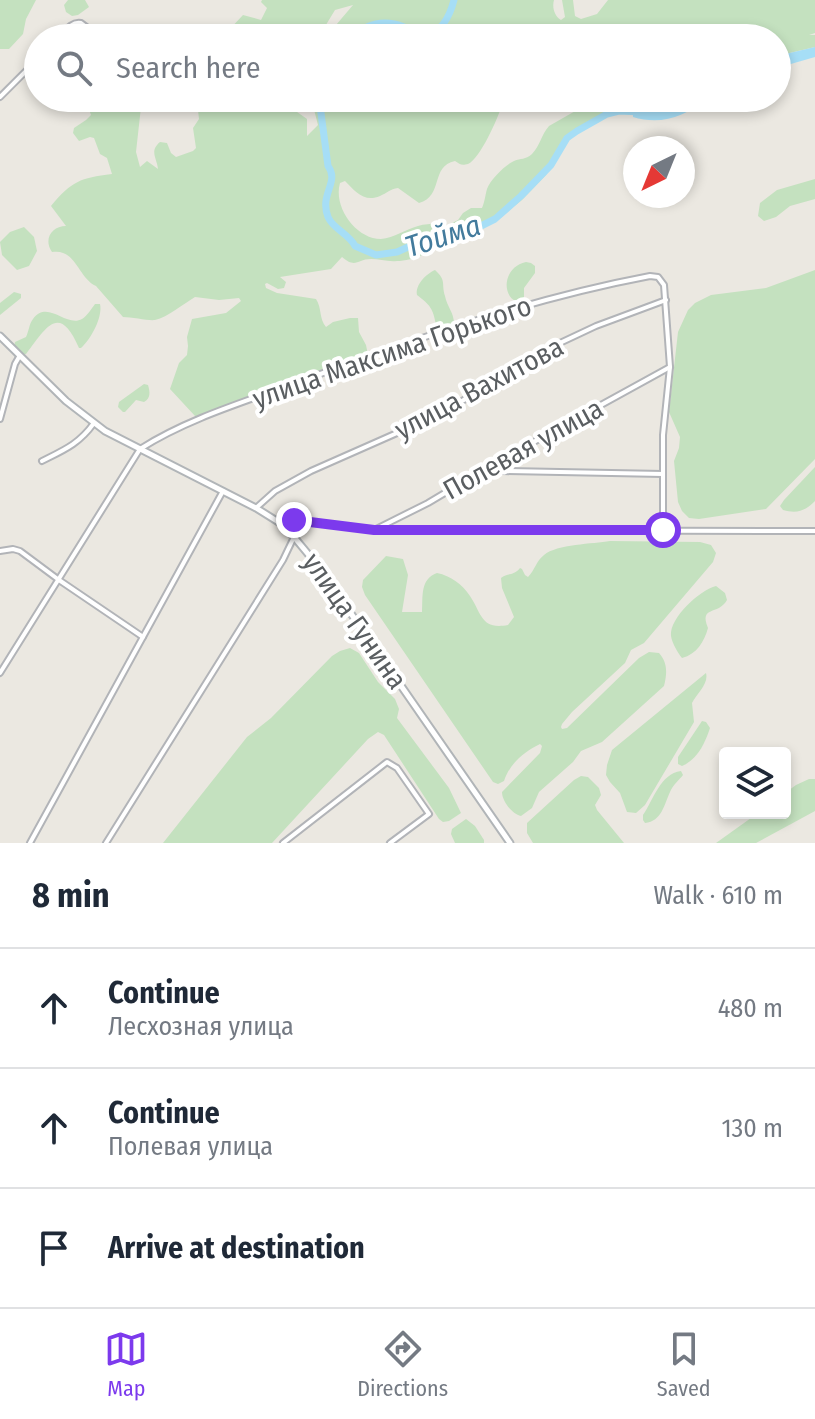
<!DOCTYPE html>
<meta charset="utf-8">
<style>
:root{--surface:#fff;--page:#f2f2f3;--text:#1f2937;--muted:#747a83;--line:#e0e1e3;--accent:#7c3aed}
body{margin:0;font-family:"Fira Sans Condensed",sans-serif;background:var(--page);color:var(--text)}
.controls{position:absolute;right:24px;bottom:24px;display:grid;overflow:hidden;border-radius:8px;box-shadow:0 4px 12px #0003}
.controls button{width:72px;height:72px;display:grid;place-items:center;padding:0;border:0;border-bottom:2px solid var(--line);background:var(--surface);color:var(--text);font:40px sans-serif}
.compass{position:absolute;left:623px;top:136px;width:72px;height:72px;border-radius:50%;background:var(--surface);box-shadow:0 4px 12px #0003;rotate:223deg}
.stop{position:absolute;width:24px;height:24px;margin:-18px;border:6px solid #7c3aed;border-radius:50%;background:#fff}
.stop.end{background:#7c3aed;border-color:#fff;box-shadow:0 2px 8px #0008}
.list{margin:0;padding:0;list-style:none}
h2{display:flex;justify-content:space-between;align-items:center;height:104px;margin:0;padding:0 32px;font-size:34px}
h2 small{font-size:26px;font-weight:400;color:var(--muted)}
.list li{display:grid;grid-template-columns:52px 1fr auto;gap:24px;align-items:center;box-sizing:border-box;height:120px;padding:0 32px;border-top:2px solid var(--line)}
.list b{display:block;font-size:30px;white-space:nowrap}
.list p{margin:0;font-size:26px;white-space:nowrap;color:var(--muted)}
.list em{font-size:26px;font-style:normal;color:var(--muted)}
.icon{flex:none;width:44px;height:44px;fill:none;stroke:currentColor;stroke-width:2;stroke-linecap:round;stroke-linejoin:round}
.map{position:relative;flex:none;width:815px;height:843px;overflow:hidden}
.search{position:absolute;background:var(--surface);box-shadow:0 4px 12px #0003;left:24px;right:24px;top:24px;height:88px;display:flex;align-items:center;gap:20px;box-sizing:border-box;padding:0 28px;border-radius:44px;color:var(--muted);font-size:30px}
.sheet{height:464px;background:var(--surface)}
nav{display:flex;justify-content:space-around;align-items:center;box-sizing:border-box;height:112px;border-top:2px solid var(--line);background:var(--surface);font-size:22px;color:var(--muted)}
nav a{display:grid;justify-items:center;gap:4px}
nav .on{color:var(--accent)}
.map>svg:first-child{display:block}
.green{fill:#c4e1bf}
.water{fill:#a6def6}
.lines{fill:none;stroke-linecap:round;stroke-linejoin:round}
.river{stroke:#a6def6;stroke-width:7}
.street-casing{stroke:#b2b4b8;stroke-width:8}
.secondary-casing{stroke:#b1b5b8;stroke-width:9}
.street{stroke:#fff;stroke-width:4}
.secondary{stroke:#fff;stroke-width:5}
.route{stroke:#7c3aed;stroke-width:10}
.labels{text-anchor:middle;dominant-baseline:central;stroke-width:8;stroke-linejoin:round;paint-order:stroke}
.street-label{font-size:28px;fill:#5a5e61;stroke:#fff}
.water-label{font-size:30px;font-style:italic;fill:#437b9d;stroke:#fff}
</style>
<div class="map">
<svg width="815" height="843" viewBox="0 0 815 843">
<rect width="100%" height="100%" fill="#ebe8e1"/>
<!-- green -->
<g class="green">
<path d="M0 0H36L26 19 23 34 9 49H0Z"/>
<path d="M68 0H85L89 7 78 15 72 16 66 12 64 5Z"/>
<path d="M262 0H554C552 7 554 16 561 20L565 17 562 0H573L575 16 581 19 597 14 608 0H815V33L809 35H815V47L777 56V46L782 43H777V38H329L336 25 353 5 335 10 318 38H227V32L243 15 261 20 267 8 261 2Z"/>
<path d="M87 98H142L136 152 140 167 147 161 158 169C157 158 149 151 160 142L167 143 171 153 176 157 193 151 196 148 193 128 199 119 198 110 205 108 211 98H294L290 107 307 119V136L318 125 311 98H515L511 103 502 105C498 118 480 159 468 164 461 166 460 164 455 161 430 166 444 196 419 203L398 188C390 189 387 193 380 196 364 203 355 191 345 181L340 183C333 207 356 239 381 239 394 238 406 229 418 226 424 224 431 224 438 223L442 226C442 230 443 236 441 239 436 253 410 261 397 261 388 262 379 259 371 259 357 259 356 269 342 257L331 269 280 277 286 282 284 288 278 289 267 283 265 284 266 288 277 293 316 299C322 308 319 319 326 327L333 322 350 318H358L359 332 366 345 368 355 245 399 202 418 195 416 170 389 179 363 187 355 188 346 187 337 192 319 226 313 241 301 239 298 219 300 195 297C183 304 168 317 155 320 149 321 132 317 123 317L96 286C78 278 76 248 52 252 43 239 52 226 66 226L51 206C72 181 80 178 112 174L107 158 100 154 94 138 90 137 79 141 73 133 74 128 86 120 91 115 86 100Z"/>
<path d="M598 98H625L627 108 606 113 573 136 559 152 546 175 522 200 496 221 479 228 452 231 446 229V226L458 220 463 213 471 208H482C485 201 485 196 487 189 490 180 505 165 514 161 521 158 525 160 532 154 540 146 541 135 549 126Z"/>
<path d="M633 98H644L656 102 670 98H694C676 111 656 113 635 109L632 103Z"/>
<path d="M815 179V199L790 206 776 217 764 221 758 216 760 203 777 190Z"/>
<path d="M24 227 34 237 37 251 29 266 17 270 2 255 0 242 10 232Z"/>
<path d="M526 262 531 263 535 266V273L524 288V302C502 305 499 268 526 262Z"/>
<path d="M435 270C447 281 441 283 445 296 447 307 454 312 454 324L448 328H440L436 325C433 308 430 305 417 295 415 285 426 274 435 270Z"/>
<path d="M815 270V459L766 509 699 519 689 518 682 511 678 502 674 461 679 448 680 437 669 412 678 332 688 310 695 303 711 295 766 288Z"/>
<path d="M14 292 21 294V298L0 315V303Z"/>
<path d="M95 304H100C103 317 91 339 81 348H79C59 302 46 328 26 354L21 355 14 347 15 342 26 337C29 331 29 324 33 319 48 299 66 328 82 319 87 316 92 308 95 304Z"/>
<path d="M144 384 148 385C150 392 151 398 144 402L136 400 125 412H123L118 407 119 402Z"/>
<path d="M815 467V501C805 511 797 514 783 510L780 506 784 500Z"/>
<path d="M610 541 700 542 711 545 716 553 713 562 644 643 631 650 625 663 572 712 562 724 561 727 562 729 567 728 639 658 649 652 659 653C668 663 667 674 664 686L602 742 581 751 573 762 539 792 532 808 521 816C512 814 502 801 502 792L540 753 542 746 540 744C524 752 510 763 504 781L498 784 493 782 365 595 362 587 363 580 386 556 403 559 408 575 402 612H422C423 596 420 579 437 573 451 576 462 584 470 596 482 614 481 630 508 625L514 617 502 588 501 578C507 573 514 576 520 568L522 569 525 575 528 577C535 570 536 561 544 555 557 544 593 544 610 541Z"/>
<path d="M716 586 725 593 727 600C718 616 699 605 708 628 704 642 697 654 682 658 678 653 672 643 671 636 669 618 700 590 716 586Z"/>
<path d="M350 648 359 653 378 682 395 699 399 709 397 718 449 788 461 813 449 821 443 822 439 819 384 735 378 732 368 739 272 843H163L247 737 271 718 332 656 340 651Z"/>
<path d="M706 673C709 684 697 693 692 703L694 722 645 805 636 813 627 812 620 793 610 782 606 775 607 765 612 750Z"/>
<path d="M702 721 706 722 710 728C705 743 698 759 682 766L678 764V757Z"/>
<path d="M681 771 683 775C679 780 673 785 670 792 664 805 662 821 645 823L643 820V815C654 799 660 774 681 771Z"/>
<path d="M581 776 588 777 599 788 601 795 595 805 597 810 624 843H533L527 833V823L574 780Z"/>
<path d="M809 779H815V811L756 843H716L758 813H785V793L796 785Z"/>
<path d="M466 819 475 826 484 840V843H455L451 834 452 829Z"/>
</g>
<!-- water -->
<g class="water">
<path d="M815 47V57L777 68V56Z"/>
<path d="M694 98H705C686 118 659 125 633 117V107C652 116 677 110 694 98Z"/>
</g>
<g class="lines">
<!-- river -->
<g class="river">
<path d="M351 38C366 24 384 19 404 27 412 30 419 35 427 37 443 30 450 16 454 0"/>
<path d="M319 98 328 166C340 182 319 194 328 217 333 229 349 234 355 246L376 255 397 252 439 233 448 235 466 232 477 228 495 219 521 196 551 165 567 138 577 131 607 114 619 111 642 112"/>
</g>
<defs>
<g id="street">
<path d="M59 38C65 32 71 21 81 23L101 38"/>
<path d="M0 97 38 59"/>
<path d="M177 98 183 104"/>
<path d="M0 419 15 364 19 357"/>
<path d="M42 461C64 450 79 444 94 423"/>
<path d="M490 466 502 471 663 474"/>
<path d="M256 508 275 491 311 471 440 414 562 342 596 326 666 300"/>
<path d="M280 523 294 520 374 530 428 503 490 466 670 367"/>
<path d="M374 530 815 531"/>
<path d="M0 551 13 549 20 551 59 580 143 637"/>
<path d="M0 673 140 449C187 419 244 402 296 383 412 340 528 299 650 276L658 277 664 285 670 367 663 435V530"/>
<path d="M30 843 223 491"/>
<path d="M106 843 283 560 294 537"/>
<path d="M283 843 387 762 397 768 429 814 390 843"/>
</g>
<path id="secondary" d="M0 336 66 401 105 431 256 508 280 523 294 537 318 566 510 843"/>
</defs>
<!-- street casing -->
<use href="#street" class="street-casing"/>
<!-- secondary casing -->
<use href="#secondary" class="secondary-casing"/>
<!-- street -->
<use href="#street" class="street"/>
<!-- secondary -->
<use href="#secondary" class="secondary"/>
</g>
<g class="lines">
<!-- route -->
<path class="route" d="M294 520 374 530H663"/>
</g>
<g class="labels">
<!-- street labels -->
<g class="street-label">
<text transform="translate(392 352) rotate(-19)">улица Максима Горького</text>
<text transform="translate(479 388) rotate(-28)">улица Вахитова</text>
<text transform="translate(523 449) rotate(-29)">Полевая улица</text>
<text transform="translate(355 621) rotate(55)">улица Гунина</text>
</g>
<!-- water labels -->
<g class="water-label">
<text transform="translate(443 236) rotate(-18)">Тойма</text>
</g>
</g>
</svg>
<div class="controls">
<button><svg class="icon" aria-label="layers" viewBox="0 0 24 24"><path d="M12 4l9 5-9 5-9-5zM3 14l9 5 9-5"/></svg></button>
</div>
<svg class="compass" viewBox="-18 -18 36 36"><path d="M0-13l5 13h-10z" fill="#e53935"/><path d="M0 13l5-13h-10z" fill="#747a83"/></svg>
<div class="stop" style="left:663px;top:530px"></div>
<div class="stop end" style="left:294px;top:520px"></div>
<div class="search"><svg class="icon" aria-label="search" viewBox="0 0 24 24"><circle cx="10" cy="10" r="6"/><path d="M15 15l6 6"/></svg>Search here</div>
</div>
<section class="sheet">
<h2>8 min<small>Walk · 610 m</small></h2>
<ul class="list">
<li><svg class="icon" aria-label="ahead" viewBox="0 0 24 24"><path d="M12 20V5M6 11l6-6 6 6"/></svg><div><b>Continue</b><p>Лесхозная улица</p></div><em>480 m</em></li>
<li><svg class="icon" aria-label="ahead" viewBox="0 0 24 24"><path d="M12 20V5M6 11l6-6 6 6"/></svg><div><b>Continue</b><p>Полевая улица</p></div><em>130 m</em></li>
<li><svg class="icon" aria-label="arrive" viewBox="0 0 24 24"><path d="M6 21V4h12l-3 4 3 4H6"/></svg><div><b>Arrive at destination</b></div></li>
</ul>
</section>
<nav>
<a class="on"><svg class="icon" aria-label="map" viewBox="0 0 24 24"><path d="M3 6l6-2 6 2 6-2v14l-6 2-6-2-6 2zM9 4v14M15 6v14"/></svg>Map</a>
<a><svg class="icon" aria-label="directions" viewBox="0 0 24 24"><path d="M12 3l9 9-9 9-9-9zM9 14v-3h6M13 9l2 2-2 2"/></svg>Directions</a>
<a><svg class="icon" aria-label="saved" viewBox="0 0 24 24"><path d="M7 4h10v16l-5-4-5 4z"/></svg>Saved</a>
</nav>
